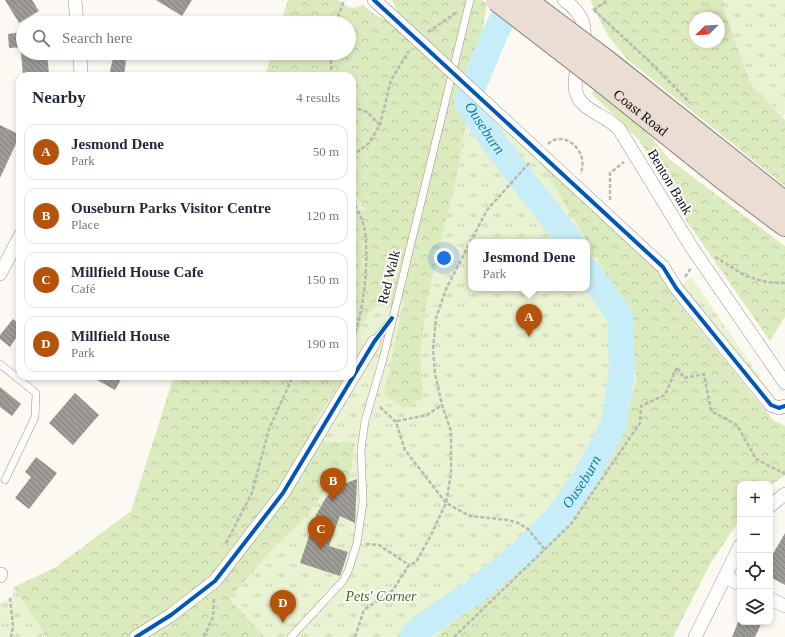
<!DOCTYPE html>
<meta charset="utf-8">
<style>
:root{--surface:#fff;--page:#f2f2f3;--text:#1f2937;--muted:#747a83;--line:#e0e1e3;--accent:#b45309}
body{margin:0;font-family:Georgia,serif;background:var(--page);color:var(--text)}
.controls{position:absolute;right:12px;bottom:12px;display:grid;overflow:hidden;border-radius:8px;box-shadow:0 2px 6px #0003}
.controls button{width:36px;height:36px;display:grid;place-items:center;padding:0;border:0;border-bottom:1px solid var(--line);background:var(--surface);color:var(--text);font:20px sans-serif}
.compass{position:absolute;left:689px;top:12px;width:36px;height:36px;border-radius:50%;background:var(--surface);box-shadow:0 2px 6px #0003;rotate:246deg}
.you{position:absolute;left:444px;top:258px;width:14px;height:14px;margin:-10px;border:3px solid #fff;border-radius:50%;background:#1a73e8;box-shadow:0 0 0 6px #1a73e833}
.badge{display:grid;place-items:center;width:26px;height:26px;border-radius:50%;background:var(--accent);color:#fff;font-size:13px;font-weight:700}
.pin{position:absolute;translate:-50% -33px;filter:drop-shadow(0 1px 2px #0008)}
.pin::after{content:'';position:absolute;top:21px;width:14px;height:12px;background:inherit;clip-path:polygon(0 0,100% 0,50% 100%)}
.popup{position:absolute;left:468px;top:239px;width:122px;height:52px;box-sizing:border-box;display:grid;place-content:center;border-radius:8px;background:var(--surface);filter:drop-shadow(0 1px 3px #0005);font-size:13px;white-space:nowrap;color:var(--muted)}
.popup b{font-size:15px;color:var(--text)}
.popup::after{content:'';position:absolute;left:50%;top:100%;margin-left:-8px;border:8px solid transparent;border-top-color:var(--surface)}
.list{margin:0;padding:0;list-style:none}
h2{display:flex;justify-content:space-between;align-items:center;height:52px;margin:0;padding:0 16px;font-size:17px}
h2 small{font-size:13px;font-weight:400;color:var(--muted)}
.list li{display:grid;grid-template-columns:26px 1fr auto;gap:12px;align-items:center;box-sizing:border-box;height:56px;margin:0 8px 8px;padding:0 8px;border:1px solid var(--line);border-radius:12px}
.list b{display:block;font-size:15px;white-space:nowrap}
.list p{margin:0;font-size:13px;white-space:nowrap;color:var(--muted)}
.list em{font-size:13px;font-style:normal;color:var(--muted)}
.icon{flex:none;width:22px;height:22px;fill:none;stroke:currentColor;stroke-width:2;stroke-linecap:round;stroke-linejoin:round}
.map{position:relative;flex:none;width:785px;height:637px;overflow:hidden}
.search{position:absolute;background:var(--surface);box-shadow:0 2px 6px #0003;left:16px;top:16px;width:340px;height:44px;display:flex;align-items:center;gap:10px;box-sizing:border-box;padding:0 14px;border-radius:22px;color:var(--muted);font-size:15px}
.panel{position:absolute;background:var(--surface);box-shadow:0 2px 6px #0003;left:16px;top:72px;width:340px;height:308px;border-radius:12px}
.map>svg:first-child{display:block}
.grass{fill:url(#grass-tufts);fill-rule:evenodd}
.forest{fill:url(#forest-crowns);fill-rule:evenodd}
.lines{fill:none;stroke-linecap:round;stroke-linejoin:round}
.river{stroke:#c7eef8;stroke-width:26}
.building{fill:url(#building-back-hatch)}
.lane-casing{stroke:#959491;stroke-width:8}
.street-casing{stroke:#959491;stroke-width:14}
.highway-casing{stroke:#82817e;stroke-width:24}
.path{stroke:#b8b8b6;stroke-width:2.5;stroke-dasharray:4 2;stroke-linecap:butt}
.lane{stroke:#fffefd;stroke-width:7}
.street{stroke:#fffefd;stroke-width:13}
.highway{stroke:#ebdcd4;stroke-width:22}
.street-bridge-casing{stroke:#959491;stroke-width:14;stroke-linecap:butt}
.highway-bridge-casing{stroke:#82817e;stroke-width:24;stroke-linecap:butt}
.street-bridge{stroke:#fffefd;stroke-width:13}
.highway-bridge{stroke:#ebdcd4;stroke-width:22}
.cycleway-casing{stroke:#fff;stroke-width:6}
.cycleway{stroke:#0057b8;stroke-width:4}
.labels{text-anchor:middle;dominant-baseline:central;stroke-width:4;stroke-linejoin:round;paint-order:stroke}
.street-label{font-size:14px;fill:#0e0e0e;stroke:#fff}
.park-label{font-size:14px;font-style:italic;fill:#366b19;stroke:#fff}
.water-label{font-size:15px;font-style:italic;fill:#0e7caa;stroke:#fff}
</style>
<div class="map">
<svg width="785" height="637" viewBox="0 0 785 637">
<defs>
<pattern id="grass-tufts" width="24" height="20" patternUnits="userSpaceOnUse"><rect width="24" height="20" fill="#e9f2d1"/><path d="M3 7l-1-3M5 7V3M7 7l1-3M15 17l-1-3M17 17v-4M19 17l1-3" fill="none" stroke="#c7ceb2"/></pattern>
<pattern id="forest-crowns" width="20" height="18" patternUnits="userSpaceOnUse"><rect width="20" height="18" fill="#dbebbe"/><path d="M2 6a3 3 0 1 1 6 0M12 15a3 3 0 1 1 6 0" fill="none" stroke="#bbc8a2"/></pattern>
<pattern id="building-back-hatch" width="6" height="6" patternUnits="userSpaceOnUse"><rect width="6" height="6" fill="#9f9c98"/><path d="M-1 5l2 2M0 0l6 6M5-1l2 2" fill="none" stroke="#807e7a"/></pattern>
</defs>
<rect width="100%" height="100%" fill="#fcf9f2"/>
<!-- grass -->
<g class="grass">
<path d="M288 0C302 0 323 0 336 0 347 2 345 13 363 5L375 15 388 21 659 272 666 280 674 298 773 420 785 426V475L770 486V484H740V519L710 564 673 637H121L174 376H352V76H265L272 53H349V23H281ZM471 242H587V288H471Z"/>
<path d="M723 0H785V113L782 116 751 85 725 13Z"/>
<path d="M691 277 772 395 773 398 680 287Z"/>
<path d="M14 587 46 637H0V603L12 597Z"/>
</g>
<!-- forest -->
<g class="forest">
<path d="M288 0C302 0 323 0 336 0 347 2 345 13 363 5L375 15 388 21 397 11 392 0H482L487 4 456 179 427 300 420 353 423 398 403 408 384 394 404 302 373 307 352 340V213L366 209 352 190V76H265L272 53H349V23H281Z"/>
<path d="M590 0H723L725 13 751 85 785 120V186L627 59 608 36ZM695 18H719V42H695Z"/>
<path d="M595 87 647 132 669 159 785 246V317L770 341 682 214 639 140 592 94Z"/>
<path d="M541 163 659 272 666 280 674 298 773 420 785 426V475L770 486V484H740V519L710 564 673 637H436L564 523 614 450 637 380 629 313Z"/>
<path d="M174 376H345L313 424 326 442 355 443 350 476 327 487 305 518 276 545 229 599 265 637H46L14 587 56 567 131 511Z"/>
</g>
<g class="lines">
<!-- river -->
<g class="river">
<path id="s1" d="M512 0 494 36 467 101 495 144 571 242"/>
<path id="s2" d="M412 637 422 627 474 592 526 549 559 516 587 475 614 425 622 370 620 316 587 270"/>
</g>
</g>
<!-- building -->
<g class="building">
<path d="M5 0H32L39 11 19 23Z"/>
<path d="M156 0H192L182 16Z"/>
<path d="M23 32V47L9 48 8 34Z"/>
<path d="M21 53H47L49 74 23 76Z"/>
<path d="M114 53H127L124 76H109Z"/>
<path d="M0 125 20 135 0 178Z"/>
<path d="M13 319 20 325V332L10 347 0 339V335Z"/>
<path d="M90 376H123L115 390Z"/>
<path d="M0 387 21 404 12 416 0 407Z"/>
<path d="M75 393 99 415 73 445 49 423Z"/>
<path d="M36 457 57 473 29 509 15 498 31 477 25 472Z"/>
<path d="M357 479 355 523 340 516 329 546 348 552 340 576 300 563 316 515 325 499 336 487Z"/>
<path d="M785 533V585L770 577V559Z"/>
<path d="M738 622H762L755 637H732Z"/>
</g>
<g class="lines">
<defs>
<g id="lane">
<path d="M374 342 390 322"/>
<path d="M0 364 36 393 35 417 5 480"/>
<path d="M291 637 343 581 349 569 357 543 363 502 361 450 365 421 383 359 470 0"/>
</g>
<g id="street">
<path d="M75 0 77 23"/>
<path d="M374 0 393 17"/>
<path d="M564 0C596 22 582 43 576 74 575 81 574 88 577 95 583 111 607 116 619 129L692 248 785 383"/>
<path d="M80 53 81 76"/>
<path d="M663 267 676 288 771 405 779 408 785 406"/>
<path d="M0 274 20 236"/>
<path d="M770 506 785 494"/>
<path d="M0 576 1 574"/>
<path d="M725 577 740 584"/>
<path d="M770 599 785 606"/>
<path d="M136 637 171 615 215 581 283 493 374 342"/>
<path d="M695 637 740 546"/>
</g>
<g id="highway">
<path d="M605 60 785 203"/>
<path id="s3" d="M594 75 725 180 785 225"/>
</g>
</defs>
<!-- lane casing -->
<use href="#lane" class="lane-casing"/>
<!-- street casing -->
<use href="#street" class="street-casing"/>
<!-- highway casing -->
<use href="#highway" class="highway-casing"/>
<!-- path -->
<g class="path">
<path d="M593 10 608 0"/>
<path d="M594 10 649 61 690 103"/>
<path d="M336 23 344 0"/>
<path d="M428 32 456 13"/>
<path d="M331 76V53"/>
<path d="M352 107 367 112 380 125"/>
<path d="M548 144C560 132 579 143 582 159 583 164 582 169 581 174"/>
<path d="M352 156 369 143 380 125 391 80 409 51"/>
<path d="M352 200C356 208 362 217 364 226 370 255 364 314 352 342"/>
<path d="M610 200V173L624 162"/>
<path d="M715 257 746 276 766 282 785 283"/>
<path d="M685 277 691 268"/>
<path d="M380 407 396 422 405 450 446 503 470 516 508 520 518 523 528 529 545 550"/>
<path d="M397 421 427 415 442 405"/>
<path d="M226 543 252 493 269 429 293 376"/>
<path d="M366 544 379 545 409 565"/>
<path d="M10 598 13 626 11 637"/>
<path d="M204 637 213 617 214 597"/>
<path d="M355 637 364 610 393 590 409 565 416 562 430 537 446 503 451 474V431L442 405 435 374 433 349 436 318 446 289 487 210 530 162"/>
<path d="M454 637 571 524 640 423 641 406 665 395 677 367 684 378 704 374 711 411 737 425 756 459 785 474"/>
</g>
<!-- lane -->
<use href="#lane" class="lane"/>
<!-- street -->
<use href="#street" class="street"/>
<!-- highway -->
<use href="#highway" class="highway"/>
<defs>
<path id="street-bridge" d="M393 17 663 267"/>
<g id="highway-bridge">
<path d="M497 0 594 75"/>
<path d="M525 0 605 60"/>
</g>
</defs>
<!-- street-bridge casing -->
<use href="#street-bridge" class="street-bridge-casing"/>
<!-- highway-bridge casing -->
<use href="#highway-bridge" class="highway-bridge-casing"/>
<!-- street-bridge -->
<use href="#street-bridge" class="street-bridge"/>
<!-- highway-bridge -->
<use href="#highway-bridge" class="highway-bridge"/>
<defs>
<g id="cycleway">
<path d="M374 0 663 267 676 288 771 405 779 408 785 406"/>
<path d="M136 637 171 615 215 581 283 493 374 342 392 318"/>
</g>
</defs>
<!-- cycleway casing -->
<use href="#cycleway" class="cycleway-casing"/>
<!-- cycleway -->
<use href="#cycleway" class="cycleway"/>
</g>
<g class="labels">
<!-- street labels -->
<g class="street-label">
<text stroke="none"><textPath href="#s3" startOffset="60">Coast Road</textPath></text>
<text transform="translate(670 182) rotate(59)">Benton Bank</text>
<text transform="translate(389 277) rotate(-76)">Red Walk</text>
</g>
<!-- park labels -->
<g class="park-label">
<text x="381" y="596">Pets' Corner</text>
</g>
<!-- water labels -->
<g class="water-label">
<text stroke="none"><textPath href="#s1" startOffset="143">Ouseburn</textPath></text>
<text stroke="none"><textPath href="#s2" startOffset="232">Ouseburn</textPath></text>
</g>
</g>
</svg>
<div class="controls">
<button>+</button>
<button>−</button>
<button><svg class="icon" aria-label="locate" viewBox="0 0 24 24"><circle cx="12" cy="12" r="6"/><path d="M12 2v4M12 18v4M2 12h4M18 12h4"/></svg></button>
<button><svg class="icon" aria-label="layers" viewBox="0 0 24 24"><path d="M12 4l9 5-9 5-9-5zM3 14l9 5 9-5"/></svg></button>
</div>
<svg class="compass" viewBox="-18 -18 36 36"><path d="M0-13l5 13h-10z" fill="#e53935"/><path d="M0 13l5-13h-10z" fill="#747a83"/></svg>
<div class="you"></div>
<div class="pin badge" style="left:529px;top:337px">A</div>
<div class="popup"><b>Jesmond Dene</b>Park</div>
<div class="pin badge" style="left:333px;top:501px">B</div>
<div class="pin badge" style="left:321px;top:549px">C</div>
<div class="pin badge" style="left:283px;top:623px">D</div>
<div class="search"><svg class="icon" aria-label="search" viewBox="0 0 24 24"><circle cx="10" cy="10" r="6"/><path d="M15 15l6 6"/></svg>Search here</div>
<section class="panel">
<h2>Nearby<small>4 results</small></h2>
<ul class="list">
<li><span class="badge">A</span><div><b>Jesmond Dene</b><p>Park</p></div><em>50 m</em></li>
<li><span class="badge">B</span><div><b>Ouseburn Parks Visitor Centre</b><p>Place</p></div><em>120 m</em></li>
<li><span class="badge">C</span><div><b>Millfield House Cafe</b><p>Café</p></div><em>150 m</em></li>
<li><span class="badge">D</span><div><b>Millfield House</b><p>Park</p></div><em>190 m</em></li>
</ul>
</section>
</div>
